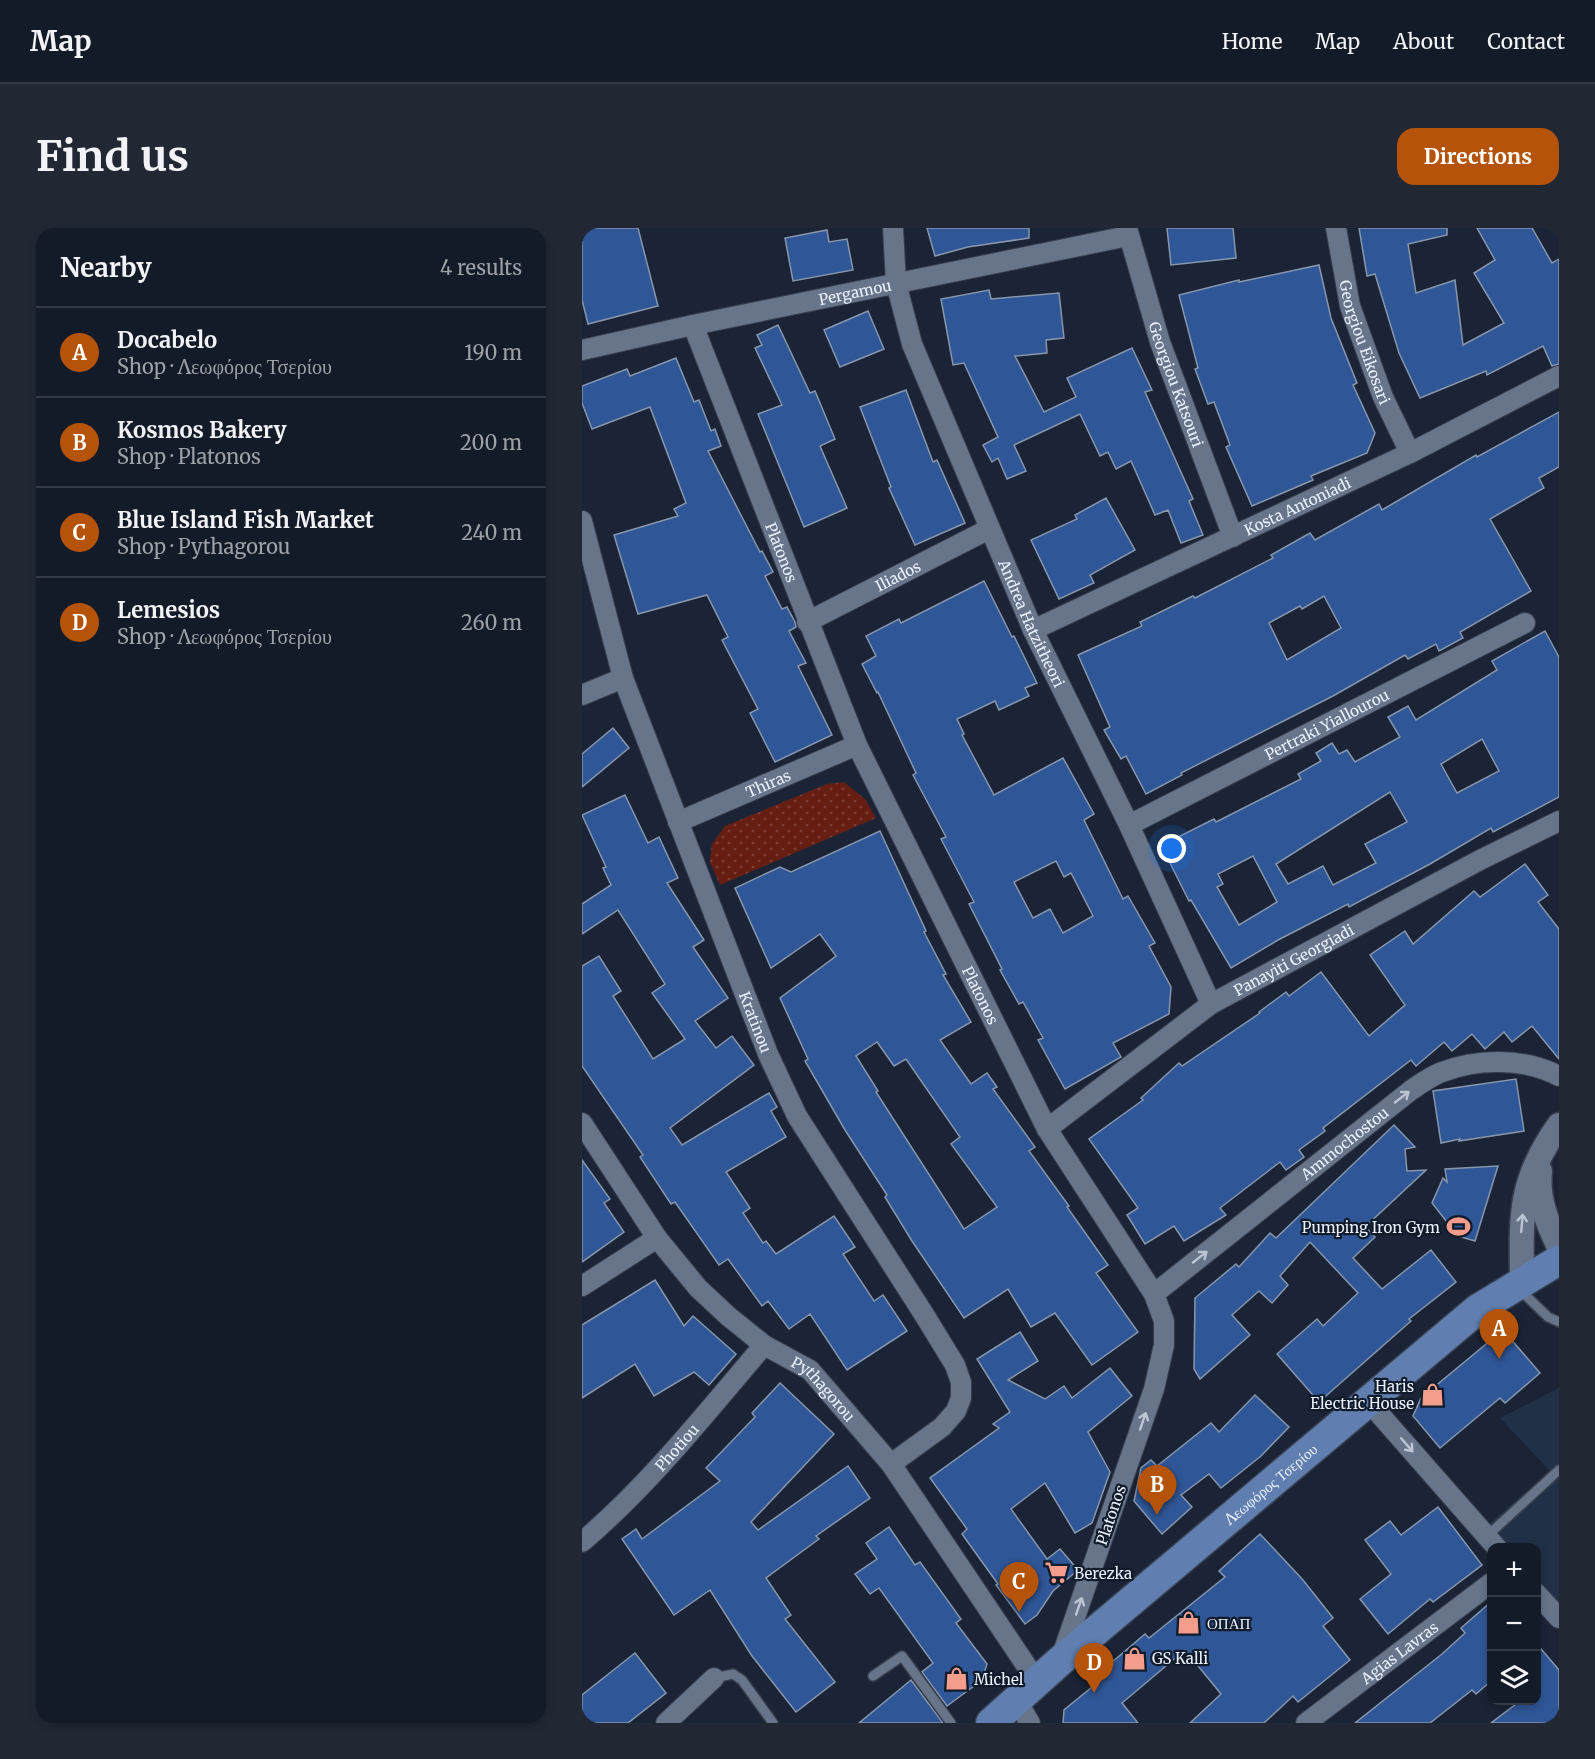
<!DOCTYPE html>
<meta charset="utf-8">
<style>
:root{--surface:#141b28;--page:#212834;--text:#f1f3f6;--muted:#9da1a8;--line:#333945;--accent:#b45309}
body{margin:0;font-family:Merriweather,serif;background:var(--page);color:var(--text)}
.controls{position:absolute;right:18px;bottom:18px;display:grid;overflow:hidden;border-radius:12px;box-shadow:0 3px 9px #0003}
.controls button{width:54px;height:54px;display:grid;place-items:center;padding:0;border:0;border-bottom:2px solid var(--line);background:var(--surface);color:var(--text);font:30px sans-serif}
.you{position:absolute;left:590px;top:621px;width:21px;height:21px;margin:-15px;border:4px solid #fff;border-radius:50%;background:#1a73e8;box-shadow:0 0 0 9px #1a73e833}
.badge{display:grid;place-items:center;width:39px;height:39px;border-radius:50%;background:var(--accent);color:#fff;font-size:20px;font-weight:700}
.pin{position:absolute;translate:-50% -50px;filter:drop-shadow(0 2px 3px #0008)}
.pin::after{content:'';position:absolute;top:32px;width:21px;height:18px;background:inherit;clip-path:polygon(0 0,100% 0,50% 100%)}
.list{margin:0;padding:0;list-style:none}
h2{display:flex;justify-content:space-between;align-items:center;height:78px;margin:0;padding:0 24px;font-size:26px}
h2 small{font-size:20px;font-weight:400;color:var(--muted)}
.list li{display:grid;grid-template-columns:39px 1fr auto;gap:18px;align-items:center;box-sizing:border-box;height:90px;padding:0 24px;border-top:2px solid var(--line)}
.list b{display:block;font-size:22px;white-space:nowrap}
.list p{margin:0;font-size:20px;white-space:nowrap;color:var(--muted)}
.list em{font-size:20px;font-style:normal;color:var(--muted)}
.icon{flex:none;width:33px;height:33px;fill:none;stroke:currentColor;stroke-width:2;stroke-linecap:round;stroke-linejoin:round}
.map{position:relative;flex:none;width:977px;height:1495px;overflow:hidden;border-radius:18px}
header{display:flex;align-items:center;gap:36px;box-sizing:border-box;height:84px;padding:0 30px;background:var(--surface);border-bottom:2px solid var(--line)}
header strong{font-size:28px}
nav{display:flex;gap:33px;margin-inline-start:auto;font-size:21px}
.intro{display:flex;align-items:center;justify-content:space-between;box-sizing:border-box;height:144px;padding:0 36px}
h1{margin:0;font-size:42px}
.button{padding:15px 27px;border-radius:18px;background:var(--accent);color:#fff;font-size:21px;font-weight:700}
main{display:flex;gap:36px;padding:0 36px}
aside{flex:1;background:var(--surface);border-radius:18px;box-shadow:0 3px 9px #0003}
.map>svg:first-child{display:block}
.built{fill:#213046}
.park{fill:url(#park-dots)}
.building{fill:#2f5696;stroke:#8896ac;stroke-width:1.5;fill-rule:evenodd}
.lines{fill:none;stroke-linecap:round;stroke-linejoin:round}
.service-casing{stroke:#373f4e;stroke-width:12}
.minor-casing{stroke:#373f4e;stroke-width:22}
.tertiary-casing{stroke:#373f4e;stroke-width:27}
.primary-casing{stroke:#373f4e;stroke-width:33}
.service{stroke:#677489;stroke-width:9}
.minor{stroke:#677489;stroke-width:20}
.tertiary{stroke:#677489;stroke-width:24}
.primary{stroke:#607eaf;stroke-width:30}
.oneway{stroke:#bcc5d4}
.labels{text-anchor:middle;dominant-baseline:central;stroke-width:4.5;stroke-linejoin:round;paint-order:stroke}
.street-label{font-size:15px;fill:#eaf1fd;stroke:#101b2b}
.poi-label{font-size:15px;fill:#eaf1fd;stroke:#101b2b;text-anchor:start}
</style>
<header>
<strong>Map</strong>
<nav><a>Home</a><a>Map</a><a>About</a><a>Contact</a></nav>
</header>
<div class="intro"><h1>Find us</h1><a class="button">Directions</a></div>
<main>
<aside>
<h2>Nearby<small>4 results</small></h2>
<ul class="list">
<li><span class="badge">A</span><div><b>Docabelo</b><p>Shop · Λεωφόρος Τσερίου</p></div><em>190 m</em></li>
<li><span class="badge">B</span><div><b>Kosmos Bakery</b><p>Shop · Platonos</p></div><em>200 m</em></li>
<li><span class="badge">C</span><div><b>Blue Island Fish Market</b><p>Shop · Pythagorou</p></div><em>240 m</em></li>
<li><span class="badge">D</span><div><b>Lemesios</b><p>Shop · Λεωφόρος Τσερίου</p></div><em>260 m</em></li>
</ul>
</aside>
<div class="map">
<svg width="977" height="1495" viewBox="0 0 977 1495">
<defs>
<pattern id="park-dots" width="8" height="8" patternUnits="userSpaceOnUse" patternTransform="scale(1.5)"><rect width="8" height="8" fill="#671e12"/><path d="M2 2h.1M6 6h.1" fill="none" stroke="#7d3f35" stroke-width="1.8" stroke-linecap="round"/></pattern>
</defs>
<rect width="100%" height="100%" fill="#1a2436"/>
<!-- built -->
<path class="built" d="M977 1160V1375L955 1350 954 1320 928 1319 907 1296 968 1243 918 1190Z"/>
<!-- park -->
<path class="park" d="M262 554 283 571 294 590 138 657 128 634 130 616 143 598 245 556Z"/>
<!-- building -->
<g class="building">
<path d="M0 0H56L76 78 6 96 0 72Z"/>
<path d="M345 0H447V10L386 19 353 28Z"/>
<path d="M585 0H651L654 30 589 37Z"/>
<path d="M777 0H865V7L826 16 834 65 873 52 881 117 922 95 892 45 913 32 895 0H950L970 35 977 31V136L970 138 961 118 905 147 904 143 838 170 817 125 793 46 785 48Z"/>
<path d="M245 2 247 14 265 11 271 42 211 53 203 10Z"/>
<path d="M737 37 749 90 775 155 771 157 793 205 785 225 729 248 731 252 670 278 644 219 648 217 632 174 626 176 613 141 616 140 597 67 657 52V54Z"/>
<path d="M407 62 409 71 477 65 482 110 464 112 465 125 433 128 462 184 494 169 485 150 550 120 570 162 563 164 611 271 607 273 621 307 599 315 586 282 573 287 549 233 534 241 526 224 518 228 498 186 432 217 444 243 425 251 416 230 410 234 401 217 416 209 382 135 371 137 359 71Z"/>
<path d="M286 83 302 121 258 139 242 102Z"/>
<path d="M196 97 228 165 233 163 253 211 238 218 265 280 222 299 176 186 200 177 173 120 180 117 175 107Z"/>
<path d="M94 130 112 174 117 172 129 203 133 201 139 218 126 223 178 324 180 323 191 344 183 348 200 381 205 379 213 394 214 399 207 403 224 435 216 438 250 507 193 534 168 485 176 481 140 412 146 409 125 367 56 386 32 307 96 288 92 281 104 275 68 179 10 201 0 175V158L45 141 48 148Z"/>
<path d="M324 162 351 234 355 232 383 295 333 317 307 260 309 259 278 179Z"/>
<path d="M977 184V239L957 250 962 260 908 291 949 363 878 404 881 410 857 423 854 416 826 431 823 427 751 468 599 545 600 547 564 566 544 528 539 531 522 502 528 499 496 427 560 398 558 394 611 368 613 370 691 330 689 327 728 305 733 312 797 276 800 282 894 227 895 229ZM742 368 759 400 705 432 687 395 718 378 720 381Z"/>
<path d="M524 270 553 322 508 347 512 355 477 371 449 312 495 291 493 287Z"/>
<path d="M402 353 430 409 432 408 455 455 443 460 447 468 417 482 413 473 375 491 382 506 380 507 412 567 481 530 512 586 502 592 541 671 546 668 573 715 567 718 589 759 587 786 531 815 539 829 483 861 456 812 461 810 441 774 437 776 418 742 420 741 387 676 392 674 359 611 364 609 331 547 334 545 296 464 295 465 280 436 294 428 284 408 317 391 319 395ZM474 633 482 649 489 645 511 688 481 705 468 681 451 690 432 654Z"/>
<path d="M963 403 977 429V569L911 604 909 600 848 636 767 679 766 676 696 712 649 740 609 672 607 673 588 635 593 633 584 615 632 591 634 594 719 551 716 546 739 533 734 525 750 515 757 526 765 522 773 534 818 509 806 489 826 478 834 492 915 442 910 433ZM900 511 917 543 875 565 859 536ZM808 564 825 594 783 616 794 635 751 657 741 638 706 656 694 636ZM671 628 695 674 657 697 635 659 641 656 636 646Z"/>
<path d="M31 500 47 520 0 559V526Z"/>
<path d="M43 567 66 615 77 609 96 650 85 655 122 712 111 719 146 770 113 793 134 820 150 808 172 837 88 900 100 917 187 865 195 879 189 883 204 909 144 944 168 980 161 985 181 1015 184 1013 194 1026 252 988 273 1019 261 1026 292 1073 301 1067 325 1103 265 1142 228 1086 207 1101 186 1073 180 1078 146 1031 137 1037 93 974 89 976 58 929 61 927 0 838V738L17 728 39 763 31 768 71 831 103 811 70 765 83 756 36 682 0 706V676L29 657 21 640 24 639 0 587Z"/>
<path d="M298 603 344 703 342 704 364 746 361 747 389 794 358 812 389 856 405 845 415 859 411 861 453 919 447 923 487 978 485 979 526 1037 514 1045 556 1104 510 1137 473 1085 449 1099 426 1061 382 1090 330 1013 303 969 305 967 263 902 223 833 226 831 198 770 254 728 238 706 189 740 153 660 198 639 209 644ZM295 814 312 838 324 831 378 909 369 916 415 979 382 1001 294 864 296 863 274 828Z"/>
<path d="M943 636 966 667 956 674 977 701V831L950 798 930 814 922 804 903 821 890 806 870 823 862 814 834 838 829 832 741 900 743 903 717 922 722 929 704 942 698 934 638 980 644 987 602 1013 592 998 563 1016 545 987 556 980 507 911 561 872 559 870 597 835 600 838 678 785 677 784 704 764 707 768 739 744 787 808 823 777 788 727 823 703 831 716 892 663 898 669Z"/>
<path d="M934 851 942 903 877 913 878 911 859 915 851 863Z"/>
<path d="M812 897 833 919 823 921 825 943 844 942 783 999 793 1009 771 1030 800 1061 849 1022 874 1054 827 1091 829 1093 737 1174 695 1126 735 1091 741 1098 776 1065 728 1014 698 1048 706 1057 690 1075 677 1063 650 1087 668 1107 618 1151 612 1141 613 1070 654 1036 657 1039 688 1005 694 1010Z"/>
<path d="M0 932 28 971 22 975 42 1004 0 1034Z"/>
<path d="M916 938 893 1013 876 1008 850 975 861 950 865 954 863 941Z"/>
<path d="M73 1052 102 1098 111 1088 154 1126 127 1157 112 1144 72 1168 53 1136 0 1170V1097Z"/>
<path d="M921 1102 958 1145 923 1175 918 1170 858 1220 831 1188 839 1170Z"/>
<path d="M438 1104 456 1133 426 1152 463 1171 482 1158 490 1170 528 1140 550 1168 506 1204 528 1244 510 1295 493 1305 463 1255 429 1281 465 1331 478 1321 496 1342 471 1363 455 1387 443 1396 414 1357 416 1356 380 1306 385 1301 348 1250 417 1200 411 1196 428 1184 395 1131Z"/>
<path d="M198 1155 252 1206 169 1294 176 1302 266 1238 288 1270 234 1308 237 1311 184 1350 209 1387 203 1391 253 1454 214 1484 170 1428 128 1362 92 1387 40 1311 54 1301 60 1311 138 1253 124 1240 173 1189 170 1185Z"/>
<path d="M673 1167 707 1199 679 1228 639 1260 627 1246 599 1267 610 1279 580 1306 552 1273 559 1240 569 1232 575 1238 629 1195 637 1204Z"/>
<path d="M856 1279 900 1337 851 1374 848 1371 806 1406 778 1371 809 1346 783 1312 808 1293 819 1307Z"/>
<path d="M307 1299 333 1337 338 1334 379 1391 374 1395 405 1436 400 1452 365 1478 340 1444 351 1435 297 1360 288 1366 273 1346 295 1331 284 1315Z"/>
<path d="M678 1306 721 1352 751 1390 741 1398 768 1432 716 1474 711 1468 682 1495H608L639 1466 603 1422 540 1475 556 1495H481L482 1482 526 1446 522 1441 563 1406 567 1410 643 1349 637 1343Z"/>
<path d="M909 1374V1453L894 1466 890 1462 848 1495H773L860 1426 883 1405 879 1400Z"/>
<path d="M954 1415 977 1442V1495H909L938 1473H954Z"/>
<path d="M53 1425 84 1465 46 1495H0V1467Z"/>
<path d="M329 1452 361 1495H277Z"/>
</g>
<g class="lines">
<defs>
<g id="service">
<path d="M937 1061 966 1089 977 1094"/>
<path d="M905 1308 977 1242"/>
<path d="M291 1448 320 1428 369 1495"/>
<path d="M132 1450 151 1446 160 1452 191 1495"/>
</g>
<g id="minor">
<path id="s1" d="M311 0 314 55 330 116 451 402 547 597 629 776"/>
<path id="s2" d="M545 0 578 114 651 309"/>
<path id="s3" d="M754 0 768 78 801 169 828 225"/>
<path id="s4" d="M111 97 275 517 465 901 572 1066 582 1093V1117L572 1161 479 1430"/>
<path id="s5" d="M0 122 111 97 546 8"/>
<path id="s6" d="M0 293 41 450 186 826 215 888 343 1088 373 1137 379 1154V1170L374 1183 360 1199 309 1236"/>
<path id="s7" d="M225 394 407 301"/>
<path id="s8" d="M451 402 828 225 977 148"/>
<path d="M0 467 41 450"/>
<path id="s9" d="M96 594 275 517"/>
<path id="s10" d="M547 597 943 395"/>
<path id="s11" d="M0 895 75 1010 116 1060 146 1088 182 1117 228 1142 309 1236 456 1455"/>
<path id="s12" d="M465 901 629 776 898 632 977 593"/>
<path d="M0 1058 75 1010"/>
<path id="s13" d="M572 1066 828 863C838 856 849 848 860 844 897 830 942 830 977 848"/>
<path d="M786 1173 915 1320"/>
<path id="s14" d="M0 1314C68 1256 124 1185 182 1117"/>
<path d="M954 1365 977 1390"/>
<path d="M435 1473 448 1495"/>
<path d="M84 1495 132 1450"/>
<path id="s15" d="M724 1495 909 1355"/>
</g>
<g id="tertiary">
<path d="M958 943C955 971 965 994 977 1019"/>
<path d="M940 1054C939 987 937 953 977 897"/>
</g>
<g id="primary">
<path id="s16" d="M409 1495 478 1433 896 1081 977 1032"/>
</g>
</defs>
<!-- service casing -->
<use href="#service" class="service-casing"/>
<!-- minor casing -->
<use href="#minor" class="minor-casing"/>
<!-- tertiary casing -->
<use href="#tertiary" class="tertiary-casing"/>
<!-- primary casing -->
<use href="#primary" class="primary-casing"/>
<!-- service -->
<use href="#service" class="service"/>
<!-- minor -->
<use href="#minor" class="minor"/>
<!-- tertiary -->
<use href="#tertiary" class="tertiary"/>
<!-- primary -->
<use href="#primary" class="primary"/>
</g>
<!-- one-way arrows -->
<defs><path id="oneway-shaft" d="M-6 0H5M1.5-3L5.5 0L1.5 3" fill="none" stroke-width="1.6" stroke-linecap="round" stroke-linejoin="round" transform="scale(1.5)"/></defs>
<g class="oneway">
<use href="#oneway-shaft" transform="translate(820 869) rotate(-38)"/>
<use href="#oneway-shaft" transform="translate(940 995) rotate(-85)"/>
<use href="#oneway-shaft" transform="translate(618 1029) rotate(-38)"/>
<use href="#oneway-shaft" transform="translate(561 1193) rotate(-71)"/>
<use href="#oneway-shaft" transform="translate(825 1217) rotate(49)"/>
<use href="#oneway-shaft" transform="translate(497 1378) rotate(-71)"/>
</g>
<!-- icons -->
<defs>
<symbol id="stadium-bare" viewBox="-9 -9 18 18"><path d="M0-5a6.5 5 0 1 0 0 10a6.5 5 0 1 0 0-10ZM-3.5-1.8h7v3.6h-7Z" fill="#f49d8c" stroke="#101b2b" stroke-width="2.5" paint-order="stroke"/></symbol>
<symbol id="shop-bare" viewBox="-9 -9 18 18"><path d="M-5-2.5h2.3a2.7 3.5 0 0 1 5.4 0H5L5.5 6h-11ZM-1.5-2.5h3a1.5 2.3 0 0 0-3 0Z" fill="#f49d8c" stroke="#101b2b" stroke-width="2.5" paint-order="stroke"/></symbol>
<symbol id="supermarket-bare" viewBox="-9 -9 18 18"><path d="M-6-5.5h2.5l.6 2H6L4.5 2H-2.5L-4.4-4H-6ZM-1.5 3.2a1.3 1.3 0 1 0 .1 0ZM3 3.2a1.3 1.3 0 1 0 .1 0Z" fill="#f49d8c" stroke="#101b2b" stroke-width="2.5" paint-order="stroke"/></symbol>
</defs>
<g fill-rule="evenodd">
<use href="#stadium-bare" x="860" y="982" width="33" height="33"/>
<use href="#shop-bare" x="834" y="1150" width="33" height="33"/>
<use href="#supermarket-bare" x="458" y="1328" width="33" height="33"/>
<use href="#shop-bare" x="590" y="1378" width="33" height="33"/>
<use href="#shop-bare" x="536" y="1414" width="33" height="33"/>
<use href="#shop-bare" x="358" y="1434" width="33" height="33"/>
</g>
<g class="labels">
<!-- street labels -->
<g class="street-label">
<text stroke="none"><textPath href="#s5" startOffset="279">Pergamou</textPath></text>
<text stroke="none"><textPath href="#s3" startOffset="118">Georgiou Eikosari</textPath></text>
<text stroke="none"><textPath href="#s2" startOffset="164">Georgiou Katsouri</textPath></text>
<text stroke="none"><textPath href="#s8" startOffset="292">Kosta Antoniadi</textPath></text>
<text stroke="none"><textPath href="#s4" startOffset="244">Platonos</textPath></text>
<text stroke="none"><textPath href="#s7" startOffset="102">Iliados</textPath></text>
<text stroke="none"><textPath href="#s1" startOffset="422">Andrea Hatzitheori</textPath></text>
<text stroke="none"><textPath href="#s10" startOffset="222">Pertraki Yiallourou</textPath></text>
<text stroke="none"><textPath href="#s9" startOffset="98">Thiras</textPath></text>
<text stroke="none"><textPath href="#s12" startOffset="300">Panayiti Georgiadi</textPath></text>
<text stroke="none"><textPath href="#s4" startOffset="730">Platonos</textPath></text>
<text stroke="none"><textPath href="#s6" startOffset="531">Kratinou</textPath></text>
<text stroke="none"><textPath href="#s13" startOffset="243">Ammochostou</textPath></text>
<text stroke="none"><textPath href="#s11" startOffset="364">Pythagorou</textPath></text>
<text stroke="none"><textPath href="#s14" startOffset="134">Photiou</textPath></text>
<text stroke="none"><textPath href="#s16" startOffset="368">Λεωφόρος Τσερίου</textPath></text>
<text transform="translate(529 1287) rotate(-71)">Platonos</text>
<text stroke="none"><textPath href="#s15" startOffset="117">Agias Lavras</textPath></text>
</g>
<!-- poi labels -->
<g class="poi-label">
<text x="858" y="999" text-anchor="end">Pumping Iron Gym</text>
<text x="832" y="1158" text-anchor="end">Haris<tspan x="832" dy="17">Electric House</tspan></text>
<text x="492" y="1345">Berezka</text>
<text x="625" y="1395">ΟΠΑΠ</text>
<text x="570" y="1430">GS Kalli</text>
<text x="392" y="1451">Michel</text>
</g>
</g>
</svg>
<div class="controls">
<button>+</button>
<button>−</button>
<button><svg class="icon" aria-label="layers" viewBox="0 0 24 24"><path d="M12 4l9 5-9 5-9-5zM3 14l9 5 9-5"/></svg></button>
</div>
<div class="you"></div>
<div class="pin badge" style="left:917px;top:1131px">A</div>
<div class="pin badge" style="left:575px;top:1287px">B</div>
<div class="pin badge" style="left:437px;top:1384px">C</div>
<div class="pin badge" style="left:512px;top:1465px">D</div>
</div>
</main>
